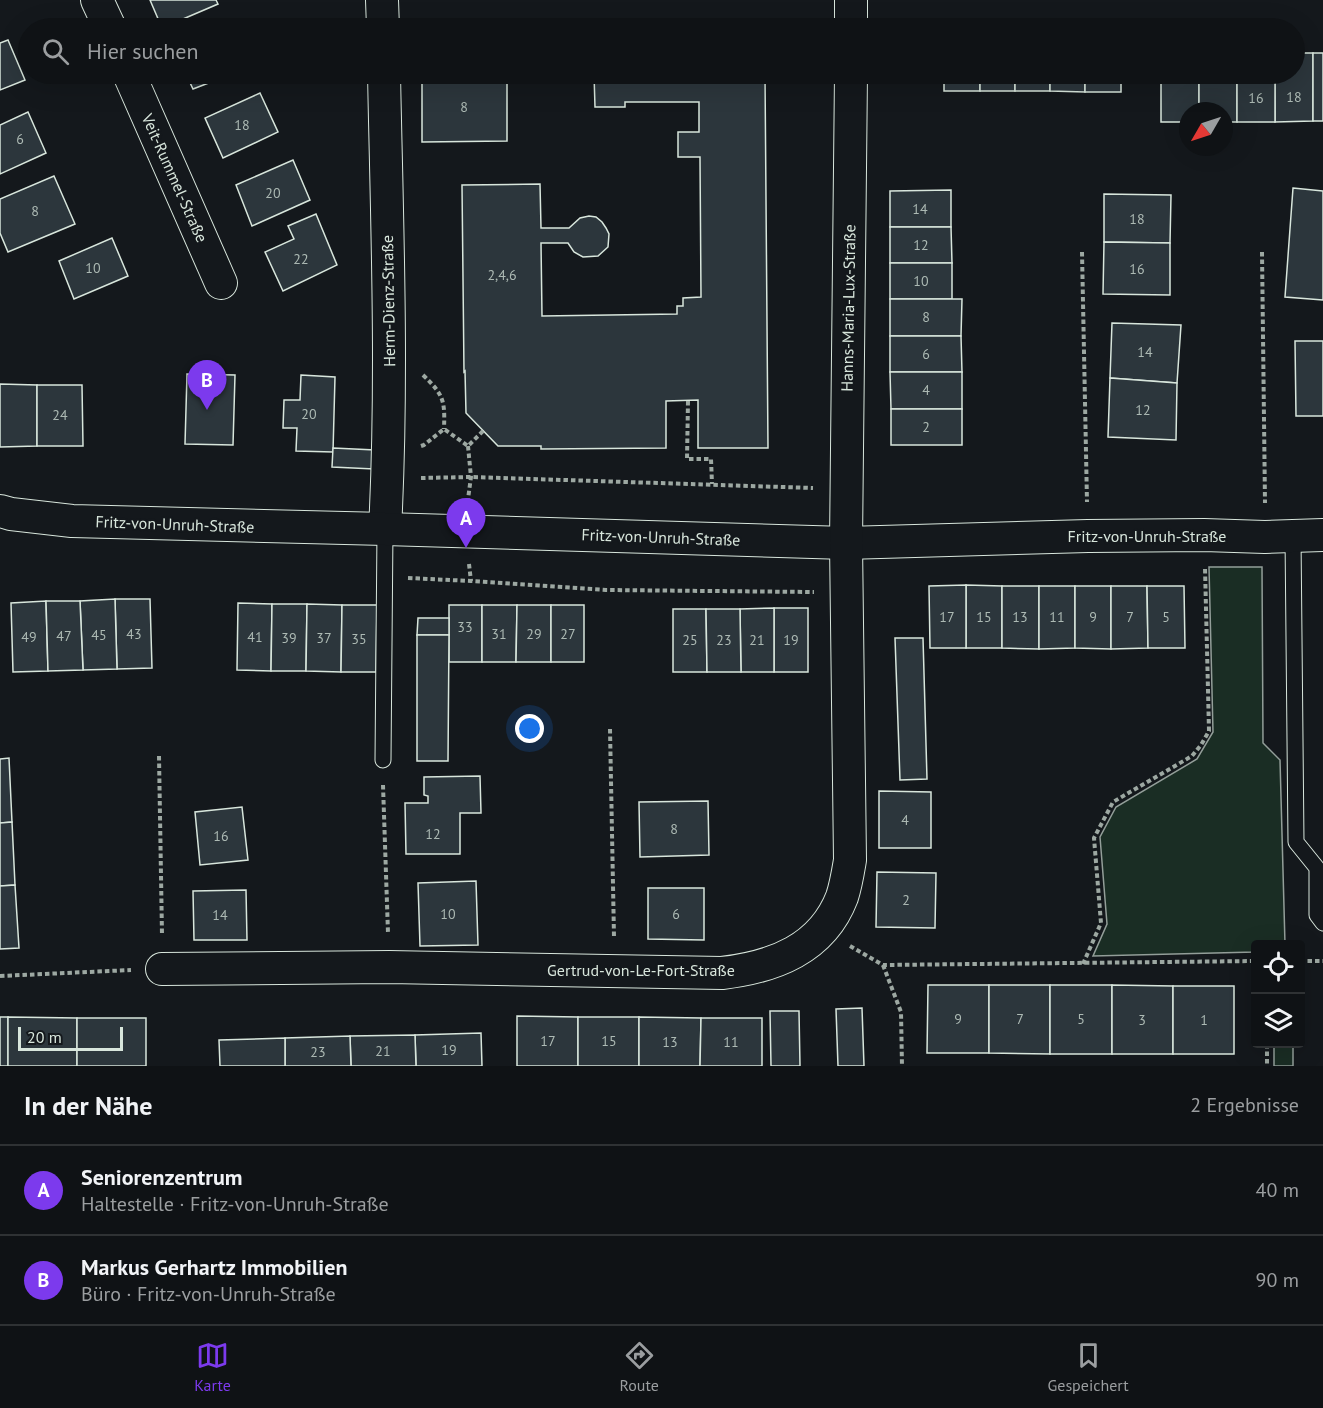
<!DOCTYPE html>
<html lang="de">
<meta charset="utf-8">
<style>
:root{--surface:#0f1215;--page:#181b1e;--text:#f1f3f6;--muted:#9b9ea0;--line:#2f3234;--accent:#7c3aed}
body{margin:0;font-family:"PT Sans",sans-serif;background:var(--page);color:var(--text)}
.controls{position:absolute;right:18px;bottom:18px;display:grid;overflow:hidden;border-radius:6px;box-shadow:0 6px 24px #0002}
.controls button{width:54px;height:54px;display:grid;place-items:center;padding:0;border:0;border-bottom:2px solid var(--line);background:var(--surface);color:var(--text);font:30px sans-serif}
.compass{position:absolute;left:1179px;top:102px;width:54px;height:54px;border-radius:50%;background:var(--surface);box-shadow:0 6px 24px #0002;rotate:231deg}
.scale{position:absolute;left:18px;bottom:15px;width:105px;box-sizing:border-box;padding-left:6px;border:3px solid #d8e6dc;border-top:0;font-size:16px;line-height:21px;white-space:nowrap;color:#d8e6dc;-webkit-text-stroke:4px #14181c;paint-order:stroke}
.you{position:absolute;left:530px;top:729px;width:21px;height:21px;margin:-15px;border:4px solid #fff;border-radius:50%;background:#1a73e8;box-shadow:0 0 0 9px #1a73e833}
.badge{display:grid;place-items:center;width:39px;height:39px;border-radius:50%;background:var(--accent);color:#fff;font-size:20px;font-weight:700}
.pin{position:absolute;translate:-50% -50px;filter:drop-shadow(0 2px 3px #0008)}
.pin::after{content:'';position:absolute;top:32px;width:21px;height:18px;background:inherit;clip-path:polygon(0 0,100% 0,50% 100%)}
.list{margin:0;padding:0;list-style:none}
h2{display:flex;justify-content:space-between;align-items:center;height:78px;margin:0;padding:0 24px;font-size:26px}
h2 small{font-size:20px;font-weight:400;color:var(--muted)}
.list li{display:grid;grid-template-columns:39px 1fr auto;gap:18px;align-items:center;box-sizing:border-box;height:90px;padding:0 24px;border-top:2px solid var(--line)}
.list b{display:block;font-size:22px;white-space:nowrap}
.list p{margin:0;font-size:20px;white-space:nowrap;color:var(--muted)}
.list em{font-size:20px;font-style:normal;color:var(--muted)}
.icon{flex:none;width:33px;height:33px;fill:none;stroke:currentColor;stroke-width:2;stroke-linecap:round;stroke-linejoin:round}
.map{position:relative;flex:none;width:1323px;height:1066px;overflow:hidden}
.search{position:absolute;background:var(--surface);box-shadow:0 6px 24px #0002;left:18px;right:18px;top:18px;height:66px;display:flex;align-items:center;gap:15px;box-sizing:border-box;padding:0 21px;border-radius:33px;color:var(--muted);font-size:22px}
.sheet{height:258px;background:var(--surface)}
nav{display:flex;justify-content:space-around;align-items:center;box-sizing:border-box;height:84px;border-top:2px solid var(--line);background:var(--surface);font-size:16px;color:var(--muted)}
nav a{display:grid;justify-items:center;gap:3px}
nav .on{color:var(--accent)}
.map>svg:first-child{display:block}
.green{fill:#1a2d24;stroke:#939e99;stroke-width:1.5}
.building{fill:#2c363c;stroke:#d8e6dc;stroke-width:1.5}
.lines{fill:none;stroke-linecap:round;stroke-linejoin:round}
.lane-casing{stroke:#d8e6dc;stroke-width:17}
.street-casing{stroke:#d8e6dc;stroke-width:34}
.path{stroke:#9da8a2;stroke-width:4;stroke-dasharray:4.5 3;stroke-linecap:butt}
.lane{stroke:#14181c;stroke-width:15}
.street{stroke:#14181c;stroke-width:32}
.labels{text-anchor:middle;dominant-baseline:central;stroke-width:4.5;stroke-linejoin:round;paint-order:stroke}
.number-label{font-size:14px;fill:#adbab4}
.street-label{font-size:16px;fill:#d8e6dc;stroke:#14181c}
</style>
<div class="map">
<svg width="1323" height="1066" viewBox="0 0 1323 1066">
<rect width="100%" height="100%" fill="#14181c"/>
<!-- green -->
<g class="green">
<path d="M1209 567H1262L1263 743 1280 760 1285 944H1256L1255 952 1093 956 1107 924 1100 837 1116 807 1197 759 1213 732Z"/>
<rect x="1274" y="1044" width="19" height="22"/>
</g>
<!-- building -->
<g class="building">
<path d="M150 0H216L218 4 162 28Z"/>
<path d="M945 21 980 22V28H945Z"/>
<rect x="980" y="22" width="35" height="6"/>
<rect x="1015" y="22" width="35" height="6"/>
<rect x="1050" y="22" width="36" height="6"/>
<path d="M1086 22 1121 23V28H1086Z"/>
<path d="M8 40 25 80 0 90V43Z"/>
<path d="M1294 53H1313V121L1275 122V74H1294Z"/>
<rect x="1313" y="53" width="10" height="68"/>
<path d="M186 74H232L193 89Z"/>
<path d="M422 74H507V141L422 142Z"/>
<path d="M594 74H765L768 448H698V400L666 401V448L541 449V446H498L466 413 465 371 464 372 462 185 540 184 541 228H569L580 218 589 216 596 217 602 222 606 228 609 234 608 247 598 256 583 257 574 252 568 243H541L542 316 677 314V306H683V298L701 297 700 157H678V132H699V102H625V107H595Z"/>
<rect x="944" y="74" width="36" height="17"/>
<rect x="980" y="74" width="35" height="17"/>
<rect x="1015" y="74" width="35" height="17"/>
<path d="M1050 74H1085V92L1050 91Z"/>
<rect x="1085" y="74" width="36" height="18"/>
<path d="M1161 74H1199V111H1188V122H1161Z"/>
<path d="M1199 74H1237V122H1224V111H1199Z"/>
<rect x="1237" y="74" width="38" height="48"/>
<path d="M260 93 278 132 223 158 205 118Z"/>
<path d="M28 112 46 153 0 174V125Z"/>
<path d="M293 160 310 200 252 226 236 185Z"/>
<path d="M54 176 75 224 8 252 0 233V199Z"/>
<path d="M1293 188 1323 191V300L1285 297Z"/>
<path d="M951 190V227H890V191Z"/>
<path d="M1104 194 1171 195 1170 243 1104 242Z"/>
<path d="M316 214 337 265 283 291 265 252 294 239 288 226Z"/>
<path d="M890 227H951L952 263H890Z"/>
<path d="M112 238 128 276 74 299 59 261Z"/>
<path d="M1104 242 1170 243V295L1103 294Z"/>
<rect x="890" y="263" width="62" height="36"/>
<path d="M890 299H962L961 336H890Z"/>
<path d="M1112 323 1181 325 1177 383 1110 378Z"/>
<path d="M890 336H961L962 372H890Z"/>
<path d="M1295 341H1323V416H1296Z"/>
<path d="M890 372H962V409H891Z"/>
<path d="M187 374 235 375 233 445 185 444Z"/>
<path d="M301 375 335 377 333 452 296 451 297 428H283L284 400H300Z"/>
<path d="M1110 378 1177 383 1176 440 1108 437Z"/>
<path d="M0 384 37 385V446L0 447Z"/>
<path d="M37 385H82L83 446H37Z"/>
<rect x="891" y="409" width="71" height="36"/>
<path d="M333 448 375 450 374 469 332 467Z"/>
<path d="M966 585 1002 586V648H966Z"/>
<path d="M966 585V648H930L929 586Z"/>
<path d="M1002 586H1039V649L1002 648Z"/>
<path d="M1039 586H1075V648L1039 649Z"/>
<path d="M1075 586H1111V649L1075 648Z"/>
<path d="M1111 586H1147L1148 648 1111 649Z"/>
<path d="M1147 586H1184L1185 648H1148Z"/>
<path d="M115 599H150L152 668 117 669Z"/>
<path d="M115 599 117 669 83 670 80 601Z"/>
<path d="M46 601 48 671 13 672 11 603Z"/>
<path d="M46 601H80L83 670 48 671Z"/>
<path d="M238 603 272 604 271 671 237 670Z"/>
<path d="M272 604H307L306 671H271Z"/>
<path d="M307 604 342 605 341 672 306 671Z"/>
<path d="M342 605H377L376 672H341Z"/>
<rect x="449" y="605" width="33" height="57"/>
<path d="M482 605H517L516 662H482Z"/>
<path d="M517 605H551V662H516Z"/>
<rect x="551" y="605" width="33" height="57"/>
<rect x="774" y="608" width="34" height="64"/>
<path d="M774 608V672H741L740 609Z"/>
<path d="M673 609H706L707 672H673Z"/>
<path d="M706 609H740L741 672H707Z"/>
<path d="M418 618H449V635H417Z"/>
<path d="M417 635H449L448 761H417Z"/>
<path d="M895 638H923L927 779 900 780Z"/>
<path d="M9 758 12 822 0 823V759Z"/>
<path d="M480 776 481 813H460V854H406L405 803H428V796L424 795V777Z"/>
<path d="M879 791 931 792V848H879Z"/>
<path d="M708 801 709 855 640 857 639 802Z"/>
<path d="M242 807 248 860 200 865 195 812Z"/>
<path d="M12 822 15 885 0 886V823Z"/>
<path d="M877 872 936 873 935 928 876 927Z"/>
<path d="M476 881 478 945 420 946 418 883Z"/>
<path d="M15 885 19 948 0 949V886Z"/>
<path d="M648 888H704V940L648 939Z"/>
<path d="M246 890 247 940H194L193 891Z"/>
<path d="M928 985H989V1053H927Z"/>
<path d="M989 985H1050V1054L989 1053Z"/>
<rect x="1050" y="985" width="62" height="69"/>
<path d="M1112 985 1173 986V1054H1112Z"/>
<rect x="1173" y="986" width="61" height="68"/>
<path d="M862 1008 864 1066H838L836 1009Z"/>
<path d="M770 1011H799L800 1066H771Z"/>
<path d="M517 1016 578 1017V1066H517Z"/>
<rect x="0" y="1017" width="8" height="49"/>
<path d="M8 1017 77 1018V1066H8Z"/>
<rect x="578" y="1017" width="61" height="49"/>
<path d="M639 1017 701 1018 700 1066H639Z"/>
<rect x="77" y="1018" width="69" height="48"/>
<path d="M701 1018H762V1066H700Z"/>
<path d="M481 1033 482 1066H416L415 1035Z"/>
<path d="M415 1035 416 1066H351L350 1036Z"/>
<path d="M350 1036 351 1066H285V1038Z"/>
<path d="M285 1038V1066H220L219 1040Z"/>
</g>
<g class="lines">
<defs>
<g id="lane">
<path d="M1293 536 1296 842 1317 868V915L1323 923"/>
<path d="M383 760 385 529"/>
</g>
<g id="street">
<path d="M97 0 110 28"/>
<path d="M382 0 383 28"/>
<path d="M851 28V0"/>
<path d="M129 74 221 283"/>
<path d="M384 74C387 225 393 377 385 529"/>
<path d="M0 511 11 514 72 521 385 529 846 543 1088 536 1204 535 1265 537 1323 535"/>
<path d="M162 969 389 967 722 973C774 967 822 949 842 897 846 885 848 872 850 860L846 543 851 74"/>
</g>
</defs>
<!-- lane casing -->
<use href="#lane" class="lane-casing"/>
<!-- street casing -->
<use href="#street" class="street-casing"/>
<!-- path -->
<g class="path">
<path d="M1082 252 1087 502"/>
<path d="M1262 252 1265 503"/>
<path d="M423 375C444 395 445 401 444 429"/>
<path d="M688 401 687 459H711L712 484"/>
<path d="M421 446 424 445 444 429 468 446 483 431"/>
<path d="M468 446 471 477 468 499"/>
<path d="M421 478 471 477 813 488"/>
<path d="M469 564 471 581"/>
<path d="M408 578 471 581 606 590 814 592"/>
<path d="M610 729 614 937"/>
<path d="M159 756 162 935"/>
<path d="M383 785 388 933"/>
<path d="M850 946 883 965 1256 961"/>
<path d="M1300 961H1323"/>
<path d="M1083 964 1101 923 1094 838 1113 802 1192 756 1201 745 1209 731 1205 568"/>
<path d="M883 965 901 1012 902 1066"/>
<path d="M0 976 131 970"/>
<path d="M1267 1044V1066"/>
</g>
<!-- lane -->
<use href="#lane" class="lane"/>
<!-- street -->
<use href="#street" class="street"/>
</g>
<g class="labels">
<!-- number labels -->
<g class="number-label">
<text x="1294" y="97">18</text>
<text x="1256" y="98">16</text>
<text x="464" y="107">8</text>
<text x="242" y="125">18</text>
<text x="20" y="139">6</text>
<text x="273" y="193">20</text>
<text x="920" y="209">14</text>
<text x="35" y="211">8</text>
<text x="1137" y="219">18</text>
<text x="921" y="245">12</text>
<text x="301" y="259">22</text>
<text x="93" y="268">10</text>
<text x="1137" y="269">16</text>
<text x="502" y="275">2,4,6</text>
<text x="921" y="281">10</text>
<text x="926" y="317">8</text>
<text x="1145" y="352">14</text>
<text x="926" y="354">6</text>
<text x="926" y="390">4</text>
<text x="1143" y="410">12</text>
<text x="309" y="414">20</text>
<text x="60" y="415">24</text>
<text x="926" y="427">2</text>
<text x="947" y="617">17</text>
<text x="984" y="617">15</text>
<text x="1020" y="617">13</text>
<text x="1057" y="617">11</text>
<text x="1093" y="617">9</text>
<text x="1130" y="617">7</text>
<text x="1166" y="617">5</text>
<text x="465" y="627">33</text>
<text x="134" y="634">43</text>
<text x="499" y="634">31</text>
<text x="534" y="634">29</text>
<text x="568" y="634">27</text>
<text x="99" y="635">45</text>
<text x="64" y="636">47</text>
<text x="29" y="637">49</text>
<text x="255" y="637">41</text>
<text x="289" y="638">39</text>
<text x="324" y="638">37</text>
<text x="359" y="639">35</text>
<text x="690" y="640">25</text>
<text x="724" y="640">23</text>
<text x="757" y="640">21</text>
<text x="791" y="640">19</text>
<text x="905" y="820">4</text>
<text x="674" y="829">8</text>
<text x="433" y="834">12</text>
<text x="221" y="836">16</text>
<text x="906" y="900">2</text>
<text x="448" y="914">10</text>
<text x="676" y="914">6</text>
<text x="220" y="915">14</text>
<text x="958" y="1019">9</text>
<text x="1020" y="1019">7</text>
<text x="1081" y="1019">5</text>
<text x="1142" y="1020">3</text>
<text x="1204" y="1020">1</text>
<text x="548" y="1041">17</text>
<text x="609" y="1041">15</text>
<text x="670" y="1042">13</text>
<text x="731" y="1042">11</text>
<text x="449" y="1050">19</text>
<text x="383" y="1051">21</text>
<text x="318" y="1052">23</text>
</g>
<!-- street labels -->
<g class="street-label">
<text transform="translate(175 178) rotate(66)">Veit-Rummel-Straße</text>
<text transform="translate(388 301) rotate(-91)">Herm-Dienz-Straße</text>
<text transform="translate(848 308) rotate(-89)">Hanns-Maria-Lux-Straße</text>
<text transform="translate(175 524) rotate(2)">Fritz-von-Unruh-Straße</text>
<text x="1147" y="536">Fritz-von-Unruh-Straße</text>
<text transform="translate(661 537) rotate(2)">Fritz-von-Unruh-Straße</text>
<text x="641" y="970">Gertrud-von-Le-Fort-Straße</text>
</g>
</g>
</svg>
<div class="controls">
<button><svg class="icon" aria-label="locate" viewBox="0 0 24 24"><circle cx="12" cy="12" r="6"/><path d="M12 2v4M12 18v4M2 12h4M18 12h4"/></svg></button>
<button><svg class="icon" aria-label="layers" viewBox="0 0 24 24"><path d="M12 4l9 5-9 5-9-5zM3 14l9 5 9-5"/></svg></button>
</div>
<svg class="compass" viewBox="-18 -18 36 36"><path d="M0-13l5 13h-10z" fill="#e53935"/><path d="M0 13l5-13h-10z" fill="#9b9ea0"/></svg>
<div class="scale">20 m</div>
<div class="you"></div>
<div class="pin badge" style="left:466px;top:548px">A</div>
<div class="pin badge" style="left:207px;top:410px">B</div>
<div class="search"><svg class="icon" aria-label="search" viewBox="0 0 24 24"><circle cx="10" cy="10" r="6"/><path d="M15 15l6 6"/></svg>Hier suchen</div>
</div>
<section class="sheet">
<h2>In der Nähe<small>2 Ergebnisse</small></h2>
<ul class="list">
<li><span class="badge">A</span><div><b>Seniorenzentrum</b><p>Haltestelle · Fritz-von-Unruh-Straße</p></div><em>40 m</em></li>
<li><span class="badge">B</span><div><b>Markus Gerhartz Immobilien</b><p>Büro · Fritz-von-Unruh-Straße</p></div><em>90 m</em></li>
</ul>
</section>
<nav>
<a class="on"><svg class="icon" aria-label="map" viewBox="0 0 24 24"><path d="M3 6l6-2 6 2 6-2v14l-6 2-6-2-6 2zM9 4v14M15 6v14"/></svg>Karte</a>
<a><svg class="icon" aria-label="directions" viewBox="0 0 24 24"><path d="M12 3l9 9-9 9-9-9zM9 14v-3h6M13 9l2 2-2 2"/></svg>Route</a>
<a><svg class="icon" aria-label="saved" viewBox="0 0 24 24"><path d="M7 4h10v16l-5-4-5 4z"/></svg>Gespeichert</a>
</nav>
